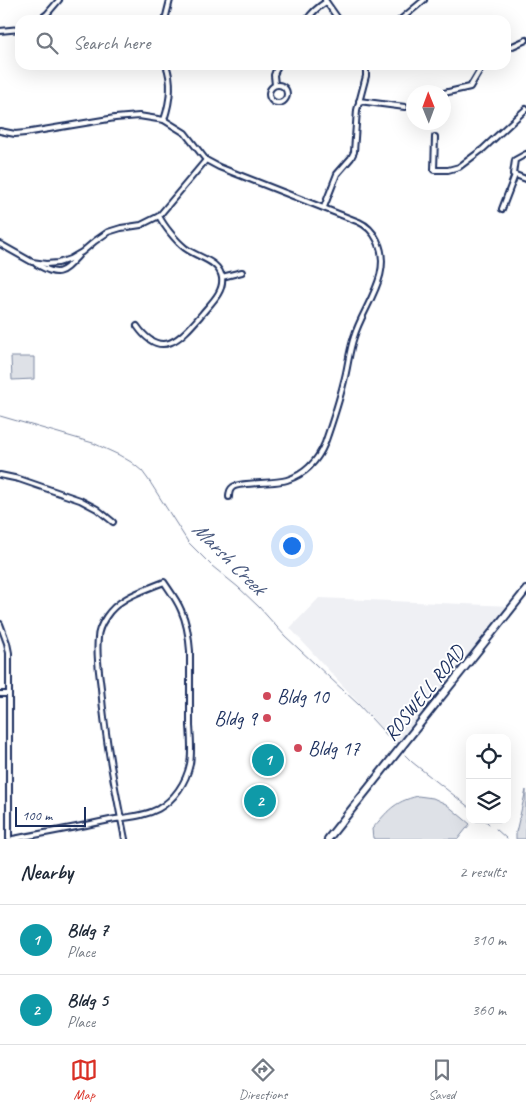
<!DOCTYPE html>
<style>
:root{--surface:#fff;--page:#f6f6f7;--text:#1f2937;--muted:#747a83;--line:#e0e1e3;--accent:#d93025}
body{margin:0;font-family:Caveat,sans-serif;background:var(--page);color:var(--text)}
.controls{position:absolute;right:15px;bottom:15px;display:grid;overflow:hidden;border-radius:10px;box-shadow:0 5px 20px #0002}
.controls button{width:45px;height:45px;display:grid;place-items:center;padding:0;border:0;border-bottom:1px solid var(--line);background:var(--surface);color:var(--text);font:25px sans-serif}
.compass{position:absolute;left:406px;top:85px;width:45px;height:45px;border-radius:50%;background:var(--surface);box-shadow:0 5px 20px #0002;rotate:359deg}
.scale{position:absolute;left:15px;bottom:12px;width:71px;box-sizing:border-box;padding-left:5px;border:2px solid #1b2f5e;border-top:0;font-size:14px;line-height:18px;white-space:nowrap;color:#1b2f5e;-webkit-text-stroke:4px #fff;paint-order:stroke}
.you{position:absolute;left:291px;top:545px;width:18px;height:18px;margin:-12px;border:4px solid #fff;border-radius:50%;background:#1a73e8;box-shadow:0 0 0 8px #1a73e833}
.badge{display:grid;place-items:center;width:32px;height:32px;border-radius:50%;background:var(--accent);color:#fff;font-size:16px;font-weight:700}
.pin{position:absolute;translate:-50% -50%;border:2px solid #fff;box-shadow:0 1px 5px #0006}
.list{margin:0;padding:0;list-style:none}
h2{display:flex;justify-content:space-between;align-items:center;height:65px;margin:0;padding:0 20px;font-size:21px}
h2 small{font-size:16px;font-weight:400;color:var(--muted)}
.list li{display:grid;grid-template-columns:32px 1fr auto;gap:15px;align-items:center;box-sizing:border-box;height:70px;padding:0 20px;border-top:1px solid var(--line)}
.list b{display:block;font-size:19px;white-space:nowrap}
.list p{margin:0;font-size:16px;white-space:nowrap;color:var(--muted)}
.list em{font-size:16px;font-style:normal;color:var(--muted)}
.icon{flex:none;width:28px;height:28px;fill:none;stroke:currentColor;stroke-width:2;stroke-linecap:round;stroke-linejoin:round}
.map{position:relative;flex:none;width:526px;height:839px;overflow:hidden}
.search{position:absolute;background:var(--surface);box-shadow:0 5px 20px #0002;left:15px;right:15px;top:15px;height:55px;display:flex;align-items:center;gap:12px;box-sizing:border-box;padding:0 18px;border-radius:15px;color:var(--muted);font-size:19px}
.sheet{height:205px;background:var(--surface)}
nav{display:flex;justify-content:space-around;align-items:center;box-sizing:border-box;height:70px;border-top:1px solid var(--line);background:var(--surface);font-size:14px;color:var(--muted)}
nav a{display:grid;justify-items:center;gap:2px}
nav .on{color:var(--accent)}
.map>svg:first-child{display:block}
.built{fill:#eff0f4}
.green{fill:#dee1e7;stroke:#7c88a2}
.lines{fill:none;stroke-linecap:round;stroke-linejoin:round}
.stream{stroke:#77839f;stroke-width:1}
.street-casing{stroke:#1b2f5e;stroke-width:8}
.primary-casing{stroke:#1b2f5e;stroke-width:10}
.street{stroke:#fff;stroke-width:4}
.primary{stroke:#fff;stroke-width:6}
.poi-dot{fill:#d1495b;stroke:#fff;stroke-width:2}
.labels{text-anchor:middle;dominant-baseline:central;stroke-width:4;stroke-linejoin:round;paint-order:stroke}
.street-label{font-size:20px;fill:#1b2f5e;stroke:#fff}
.poi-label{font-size:20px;fill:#1b2f5e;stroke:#fff;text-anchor:start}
.water-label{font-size:21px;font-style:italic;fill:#49597e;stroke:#fff}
</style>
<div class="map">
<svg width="526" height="839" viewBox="0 0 526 839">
<rect width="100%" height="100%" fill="#fff"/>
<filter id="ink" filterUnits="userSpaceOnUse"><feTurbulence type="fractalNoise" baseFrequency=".02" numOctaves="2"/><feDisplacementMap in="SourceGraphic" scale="10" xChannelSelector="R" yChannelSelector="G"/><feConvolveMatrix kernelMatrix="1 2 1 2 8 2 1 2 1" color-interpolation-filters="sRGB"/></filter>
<g filter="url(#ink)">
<!-- built -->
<path class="built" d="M319 598 511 606 430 716 398 746 290 628Z"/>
<!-- green -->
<g class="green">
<path d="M11 357H34V379L12 380Z"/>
<path d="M526 790V839H516V832Z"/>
<path d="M418 796 433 798 446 804 470 824 458 839H375L373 838 372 829C388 811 393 802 418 796Z"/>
</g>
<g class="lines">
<!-- stream -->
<g class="stream">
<path d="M0 416 93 443 119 455 131 462 142 471 150 482 188 542 212 566 238 587 259 607 285 636 359 705 394 743"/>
<path d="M405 755 412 762 470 808"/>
<path d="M485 820 489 824"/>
<path d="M496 829 507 839"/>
</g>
<defs>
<g id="street">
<path d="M325 0 339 20"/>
<path d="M39 20 47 14 59 0"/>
<path d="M165 20 170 0"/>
<path d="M307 20C312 12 318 7 326 2"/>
<path d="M400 20 424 0"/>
<path d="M0 31 20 29"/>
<path d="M506 49 526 40"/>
<circle cx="278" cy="94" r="9"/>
<path d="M275 85 274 75 278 65"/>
<path d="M444 93 470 87 483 65"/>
<path d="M359 101 405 107"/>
<path d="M164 120C170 102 173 83 166 65"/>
<path d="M0 131 15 134 25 133 115 118 139 116 164 120 185 133 206 160 219 167 359 222C368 226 373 232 377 240 394 274 363 306 354 337 349 351 348 367 344 381 339 402 332 423 325 443 318 460 306 474 287 480 275 484 239 482 233 487 230 489 229 493 229 497"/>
<path d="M435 137 434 170H448L459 167 483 149 526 109"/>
<path d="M526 154 515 160 513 174 526 179"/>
<path d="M324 207 337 174 351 158 354 152 357 110 366 76V65"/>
<path d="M502 209 515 175"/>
<path d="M0 244 32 262 46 264 58 263 70 259 82 252 95 241 108 232 121 228 141 225 159 216 206 160"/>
<path d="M36 264C59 277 61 274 78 256"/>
<path d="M222 277 242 272"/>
<path d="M137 326C162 362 182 337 202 314 210 304 224 292 222 278 219 260 198 258 185 248 176 241 164 226 159 216"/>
<path d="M0 475 19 479 80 500 97 509 113 522"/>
<path d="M0 624 7 643 9 653V839"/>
<path d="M0 694H9"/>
<path d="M13 839C45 833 78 827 110 820 126 817 143 817 158 809 174 800 186 783 190 764 192 752 191 739 190 726 190 701 190 676 190 651 189 637 187 623 181 610 177 600 170 591 164 582 143 591 119 597 106 617 102 623 98 630 98 638 96 654 99 671 101 688 105 739 115 789 125 839"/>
</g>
<path id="primary" d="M328 839 526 590"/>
</defs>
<!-- street casing -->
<use href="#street" class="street-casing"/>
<!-- primary casing -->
<use href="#primary" class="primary-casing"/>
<!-- street -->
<use href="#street" class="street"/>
<!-- primary -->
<use href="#primary" class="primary"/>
</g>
</g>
<!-- markers -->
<g class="poi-dot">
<circle cx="267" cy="696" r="5"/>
<circle cx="267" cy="718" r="5"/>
<circle cx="298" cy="748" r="5"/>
</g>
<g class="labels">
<!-- street labels -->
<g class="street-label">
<text transform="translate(424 693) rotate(-51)">ROSWELL ROAD</text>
</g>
<!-- poi labels -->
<g class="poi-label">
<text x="277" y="696">Bldg 10</text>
<text x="257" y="718" text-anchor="end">Bldg 9</text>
<text x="308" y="748">Bldg 17</text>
</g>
<!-- water labels -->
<g class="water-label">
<text transform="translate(229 558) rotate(45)">Marsh Creek</text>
</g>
</g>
</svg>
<div class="controls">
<button><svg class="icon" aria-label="locate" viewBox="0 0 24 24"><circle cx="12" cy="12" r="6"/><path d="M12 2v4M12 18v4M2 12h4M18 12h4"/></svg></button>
<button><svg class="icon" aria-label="layers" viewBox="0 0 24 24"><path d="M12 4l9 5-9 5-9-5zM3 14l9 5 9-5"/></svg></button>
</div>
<svg class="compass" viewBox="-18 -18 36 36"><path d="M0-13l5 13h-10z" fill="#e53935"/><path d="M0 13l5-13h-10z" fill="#747a83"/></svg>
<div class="scale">100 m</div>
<div class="you"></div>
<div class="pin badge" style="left:268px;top:760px;background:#0f9aa8">1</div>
<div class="pin badge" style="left:260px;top:801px;background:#0f9aa8">2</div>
<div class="search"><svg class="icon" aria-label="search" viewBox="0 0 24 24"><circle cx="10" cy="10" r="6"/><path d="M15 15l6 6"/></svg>Search here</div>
</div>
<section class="sheet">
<h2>Nearby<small>2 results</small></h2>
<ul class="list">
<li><span class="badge" style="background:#0f9aa8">1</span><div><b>Bldg 7</b><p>Place</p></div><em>310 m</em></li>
<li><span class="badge" style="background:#0f9aa8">2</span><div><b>Bldg 5</b><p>Place</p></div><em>360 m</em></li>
</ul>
</section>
<nav>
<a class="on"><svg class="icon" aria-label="map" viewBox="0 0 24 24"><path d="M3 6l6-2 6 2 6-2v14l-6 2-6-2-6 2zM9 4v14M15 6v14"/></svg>Map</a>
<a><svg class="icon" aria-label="directions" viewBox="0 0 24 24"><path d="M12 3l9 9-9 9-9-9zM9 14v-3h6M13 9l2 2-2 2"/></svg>Directions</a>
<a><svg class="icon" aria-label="saved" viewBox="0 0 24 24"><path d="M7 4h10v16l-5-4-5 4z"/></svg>Saved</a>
</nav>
